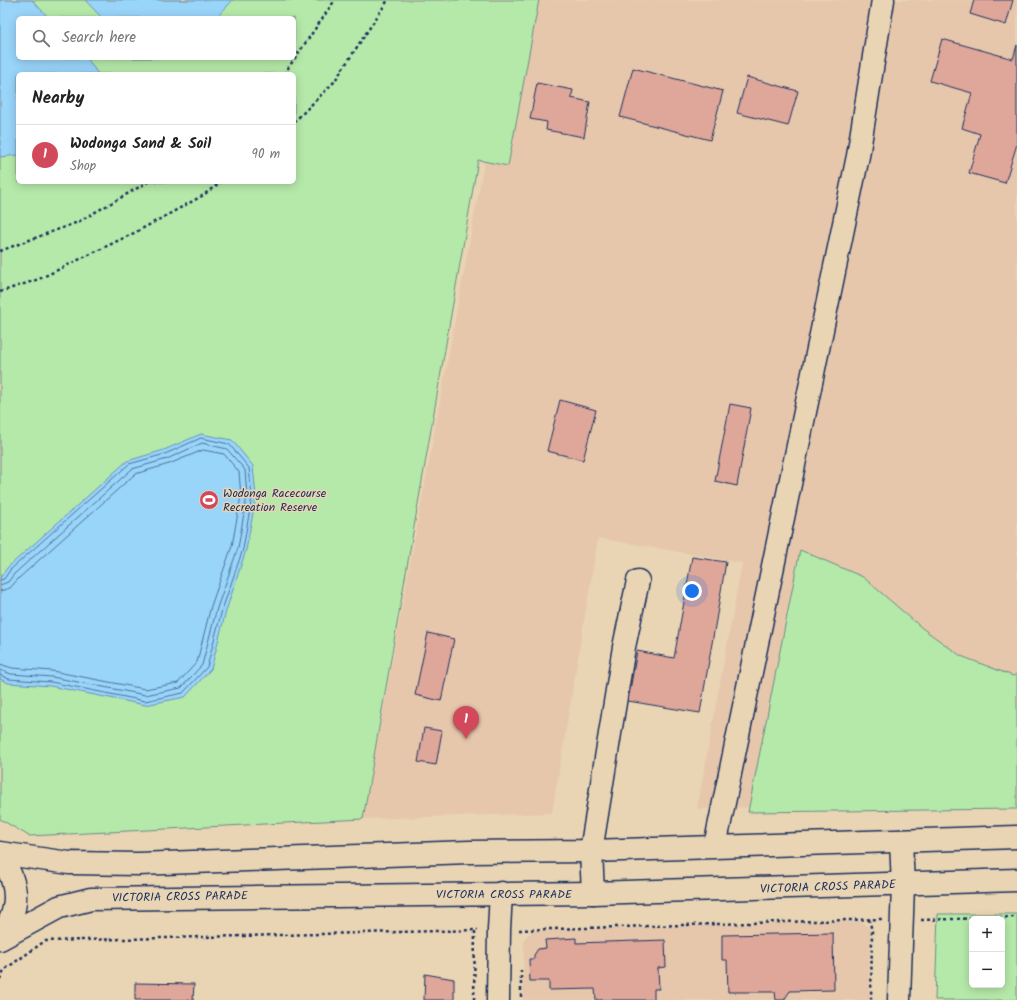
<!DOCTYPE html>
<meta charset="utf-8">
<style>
:root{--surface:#fff;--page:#f6f6f6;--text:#222;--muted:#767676;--line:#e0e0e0;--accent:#d1495b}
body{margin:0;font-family:Kalam,sans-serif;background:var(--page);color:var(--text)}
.controls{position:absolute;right:12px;bottom:12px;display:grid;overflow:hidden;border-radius:6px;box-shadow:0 2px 10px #0003}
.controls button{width:36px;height:36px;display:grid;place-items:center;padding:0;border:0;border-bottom:1px solid var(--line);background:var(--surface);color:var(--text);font:20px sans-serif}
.you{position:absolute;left:692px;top:591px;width:14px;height:14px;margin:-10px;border:3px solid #fff;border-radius:50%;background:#1a73e8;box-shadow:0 0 0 6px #1a73e833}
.badge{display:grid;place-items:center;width:26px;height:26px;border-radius:50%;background:var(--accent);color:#fff;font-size:13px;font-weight:700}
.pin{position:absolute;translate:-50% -33px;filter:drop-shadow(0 1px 2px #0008)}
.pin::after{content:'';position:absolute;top:21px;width:14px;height:12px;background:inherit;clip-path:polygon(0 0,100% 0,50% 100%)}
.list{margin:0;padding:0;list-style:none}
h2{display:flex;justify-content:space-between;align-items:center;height:52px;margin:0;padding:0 16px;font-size:17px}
h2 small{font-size:13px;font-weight:400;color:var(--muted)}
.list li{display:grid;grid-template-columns:26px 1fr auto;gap:12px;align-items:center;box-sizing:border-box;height:60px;padding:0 16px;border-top:1px solid var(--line)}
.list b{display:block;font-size:15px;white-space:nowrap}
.list p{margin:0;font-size:13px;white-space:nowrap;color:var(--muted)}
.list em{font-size:13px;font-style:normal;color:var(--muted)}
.icon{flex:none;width:22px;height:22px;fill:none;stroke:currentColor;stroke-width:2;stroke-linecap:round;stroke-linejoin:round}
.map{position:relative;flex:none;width:1017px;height:1000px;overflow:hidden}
.search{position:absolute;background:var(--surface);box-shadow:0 2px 10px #0003;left:16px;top:16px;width:280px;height:44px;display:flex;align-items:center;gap:10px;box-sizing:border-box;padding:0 14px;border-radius:6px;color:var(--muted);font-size:15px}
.panel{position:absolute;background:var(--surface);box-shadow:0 2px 10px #0003;left:16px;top:72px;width:280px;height:112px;border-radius:6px}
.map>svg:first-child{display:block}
.built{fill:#e6c7ac}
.green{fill:#b5e9a9;stroke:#688c84;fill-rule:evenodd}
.water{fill:#99d4f9;stroke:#6792bb}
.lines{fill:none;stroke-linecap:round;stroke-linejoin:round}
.shore{stroke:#4d719c;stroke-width:1}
.building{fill:#dfa69a;stroke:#1b2f5e}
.minor-casing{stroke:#1b2f5e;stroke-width:25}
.major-casing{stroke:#1b2f5e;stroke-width:25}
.path{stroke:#1b2f5e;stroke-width:2.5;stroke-dasharray:3 3;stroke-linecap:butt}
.minor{stroke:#e9d5b3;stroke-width:22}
.major{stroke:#e9d5b3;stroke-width:22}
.labels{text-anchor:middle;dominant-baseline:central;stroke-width:3;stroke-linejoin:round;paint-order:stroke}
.poi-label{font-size:12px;fill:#1b2f5e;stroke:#e9d5b3;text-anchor:start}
.street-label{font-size:12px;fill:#1b2f5e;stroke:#e9d5b3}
</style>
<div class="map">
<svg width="1017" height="1000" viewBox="0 0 1017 1000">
<rect width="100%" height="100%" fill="#e9d5b3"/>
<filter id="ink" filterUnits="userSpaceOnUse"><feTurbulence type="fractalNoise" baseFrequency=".025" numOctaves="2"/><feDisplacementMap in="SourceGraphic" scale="8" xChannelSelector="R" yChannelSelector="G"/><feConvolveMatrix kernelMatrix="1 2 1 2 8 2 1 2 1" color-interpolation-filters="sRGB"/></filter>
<g filter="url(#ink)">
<!-- built -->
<g class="built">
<path d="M514 0H1017V798L697 809 742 563 598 538 552 813 363 819Z"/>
<path d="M861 921 870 929 869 1000H523L524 939 533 930Z"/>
</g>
<!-- green -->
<g class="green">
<path d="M0 0H539L508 166 478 160 363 819 29 836 0 819ZM18 18H294V58H18ZM18 74H294V182H18Z"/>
<path d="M800 550 863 577 922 628 961 656 1013 676 1017 674V809L748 812Z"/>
<path d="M938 914H1017V1000H935ZM972 919H1002V985H972Z"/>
</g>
<!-- water -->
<g class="water">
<path d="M0 0H32L49 18H18V58H87L98 74H18V155L0 157Z"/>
<path d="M85 0H233L216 18H102Z"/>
<path d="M201 434 232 440 253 466 256 497 246 550 226 611 211 669 185 697 145 705 50 686 8 683 0 679V578L7 568 127 461 164 450Z"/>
</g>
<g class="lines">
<!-- shore -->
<g class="shore">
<path d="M0 580 4 579 10 570 129 464 165 454 201 438 229 444 249 468 252 497 243 549 222 610 207 667 183 693 145 701 51 682 9 679 0 675"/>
<path d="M0 585 8 582 14 574 132 469 167 459 202 443 227 449 245 470 247 496 238 548 217 608 202 665 181 688 145 695 52 677 11 674 0 670"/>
<path d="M0 591 10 588 19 578 135 474 169 464 203 450 224 454 239 472 241 496 232 546 211 606 197 662 178 683 145 689 52 671 12 668 0 664"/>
</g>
</g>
<!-- building -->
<g class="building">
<path d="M974 0H1013L1006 25 970 14Z"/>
<path d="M942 39 1013 59 1017 45V144L1005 183 969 173 980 134 962 128 972 93 930 81Z"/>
<path d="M633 68 723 91 710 140 620 117Z"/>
<path d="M747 77 798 91 788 126 737 113Z"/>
<path d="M537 83 573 90 571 98 590 102 584 137 546 130 547 122 530 119Z"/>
<path d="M560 400 596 410 583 460 547 451Z"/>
<path d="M730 404 751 408 737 486 715 481Z"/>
<path d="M692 557 726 562 700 713 628 701 637 651 674 658Z"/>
<path d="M428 633 454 639 441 701 415 695Z"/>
<path d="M424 728 442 731 436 765 418 762Z"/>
<path d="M833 933 834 990 790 991 784 1000H776L775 992H728L727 960H722V935Z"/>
<path d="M576 938V943L665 940 666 967 658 968 659 989H654V1000H596L595 989 549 990V981H530L529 959H534V955L538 949 546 948 545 940Z"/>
<path d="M425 974 454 979V1000H424Z"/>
<path d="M135 983 194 984 193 1000H135Z"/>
</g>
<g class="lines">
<defs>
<g id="minor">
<path d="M715 846 858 156 883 0"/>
<path d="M591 851 624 647 638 581"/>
<path d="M498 1000 499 930 501 893"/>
<path d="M899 1000 903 885"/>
</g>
<g id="major">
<path d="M901 841 903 885"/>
<path d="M591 851 593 893"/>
<path d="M0 853 69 863 138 864 469 852 591 851 1017 837"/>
<path d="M0 856C19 883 21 910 0 937"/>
<path d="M0 939 59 907 91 899 593 893 1017 880"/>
</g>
</defs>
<!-- minor casing -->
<use href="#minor" class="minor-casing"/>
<!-- major casing -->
<use href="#major" class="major-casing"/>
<!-- path -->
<g class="path">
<path d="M284 74 335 0"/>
<path d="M294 122 334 82 388 0"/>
<path d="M0 251 78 222 148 182"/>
<path d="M0 292 39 279 136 232 202 196 221 182"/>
<path d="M869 919 872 931 871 1000"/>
<path d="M921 920 1017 917"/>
<path d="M519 930 882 919"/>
<path d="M521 970V1000"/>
<path d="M0 979 4 970 45 941 478 930"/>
<path d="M474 1000 475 930"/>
</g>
<!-- minor -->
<use href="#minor" class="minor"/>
<!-- major -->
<use href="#major" class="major"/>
</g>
</g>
<!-- icons -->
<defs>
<symbol id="stadium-disc" viewBox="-11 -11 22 22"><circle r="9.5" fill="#d1495b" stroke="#e9d5b3"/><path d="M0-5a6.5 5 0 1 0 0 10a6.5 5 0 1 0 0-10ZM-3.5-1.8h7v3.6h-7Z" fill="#fff"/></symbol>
</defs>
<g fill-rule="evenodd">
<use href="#stadium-disc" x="198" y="489" width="22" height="22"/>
</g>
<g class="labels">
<!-- poi labels -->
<g class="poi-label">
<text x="223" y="493">Wodonga Racecourse<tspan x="223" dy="14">Recreation Reserve</tspan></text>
</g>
<!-- street labels -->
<g class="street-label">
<text transform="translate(828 887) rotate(-2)">VICTORIA CROSS PARADE</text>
<text x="504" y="894">VICTORIA CROSS PARADE</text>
<text transform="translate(180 897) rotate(-1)">VICTORIA CROSS PARADE</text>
</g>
</g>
</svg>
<div class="controls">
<button>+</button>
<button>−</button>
</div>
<div class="you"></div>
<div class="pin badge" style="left:466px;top:739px">1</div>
<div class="search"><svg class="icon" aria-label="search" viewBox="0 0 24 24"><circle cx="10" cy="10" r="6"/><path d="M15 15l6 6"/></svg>Search here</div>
<section class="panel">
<h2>Nearby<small></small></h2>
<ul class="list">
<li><span class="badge">1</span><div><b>Wodonga Sand &amp; Soil</b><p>Shop</p></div><em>90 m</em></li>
</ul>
</section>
</div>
